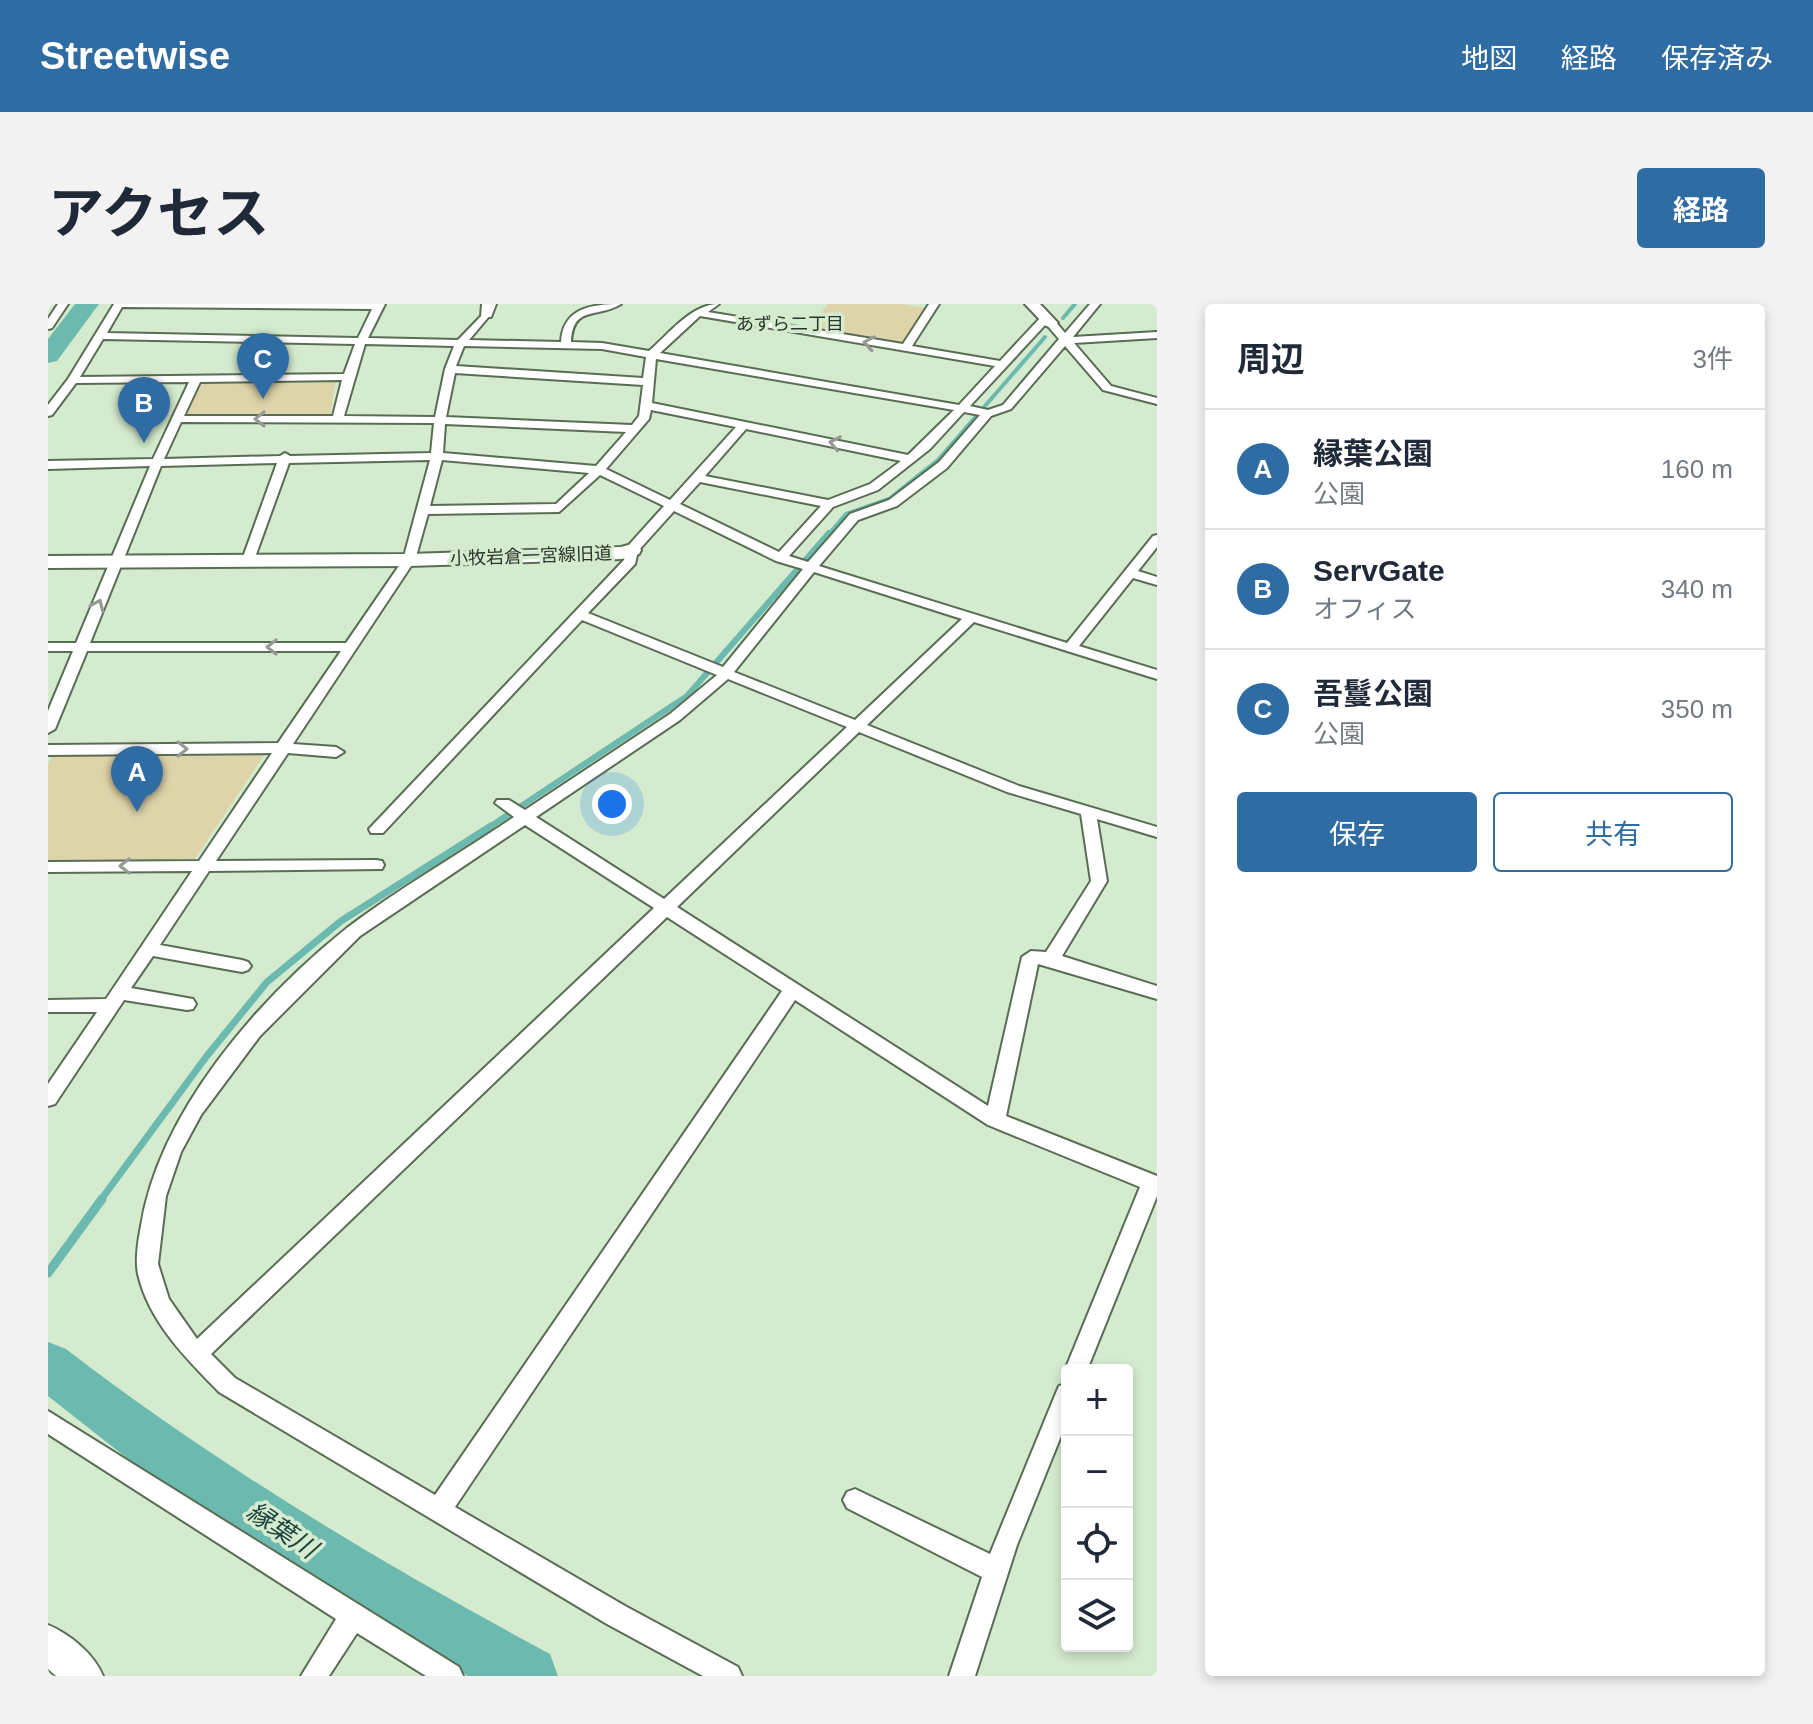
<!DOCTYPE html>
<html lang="ja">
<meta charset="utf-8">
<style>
:root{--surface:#fff;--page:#f2f2f3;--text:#1f2937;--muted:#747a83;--line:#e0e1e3;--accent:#2f6ca3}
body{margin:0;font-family:Arial,"Noto Sans JP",sans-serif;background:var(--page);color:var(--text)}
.controls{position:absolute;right:24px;bottom:24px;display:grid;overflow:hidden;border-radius:8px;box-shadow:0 4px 12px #0003}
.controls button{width:72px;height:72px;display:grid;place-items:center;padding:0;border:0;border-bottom:2px solid var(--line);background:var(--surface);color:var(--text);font:40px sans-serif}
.you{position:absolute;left:564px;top:500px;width:28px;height:28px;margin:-20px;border:6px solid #fff;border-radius:50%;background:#1a73e8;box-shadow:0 0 0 12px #1a73e833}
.badge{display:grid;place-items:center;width:52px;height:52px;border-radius:50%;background:var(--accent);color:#fff;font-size:26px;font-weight:700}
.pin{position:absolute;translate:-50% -66px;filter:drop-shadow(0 2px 4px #0008)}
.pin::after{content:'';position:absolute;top:42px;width:28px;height:24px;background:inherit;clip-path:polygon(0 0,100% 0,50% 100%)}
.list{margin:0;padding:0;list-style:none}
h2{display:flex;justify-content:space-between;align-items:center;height:104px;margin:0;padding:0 32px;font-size:34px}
h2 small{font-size:26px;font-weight:400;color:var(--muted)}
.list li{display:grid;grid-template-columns:52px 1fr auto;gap:24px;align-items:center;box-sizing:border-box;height:120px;padding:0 32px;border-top:2px solid var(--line)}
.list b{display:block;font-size:30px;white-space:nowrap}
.list p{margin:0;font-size:26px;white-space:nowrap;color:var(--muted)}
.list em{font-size:26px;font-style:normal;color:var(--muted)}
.actions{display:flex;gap:16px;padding:24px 32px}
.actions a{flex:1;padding:18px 0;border:2px solid var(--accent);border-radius:8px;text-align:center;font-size:28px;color:var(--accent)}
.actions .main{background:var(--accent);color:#fff}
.icon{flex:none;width:44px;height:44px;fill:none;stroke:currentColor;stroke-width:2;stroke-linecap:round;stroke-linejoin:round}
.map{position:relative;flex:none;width:1109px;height:1372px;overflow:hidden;border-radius:8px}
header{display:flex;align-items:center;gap:48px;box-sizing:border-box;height:112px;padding:0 40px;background:var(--accent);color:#fff}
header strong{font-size:38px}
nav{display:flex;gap:44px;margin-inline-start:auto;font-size:28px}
.intro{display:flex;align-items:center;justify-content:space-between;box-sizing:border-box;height:192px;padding:0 48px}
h1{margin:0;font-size:56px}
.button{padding:20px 36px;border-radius:8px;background:var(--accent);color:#fff;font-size:28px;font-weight:700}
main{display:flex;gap:48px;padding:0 48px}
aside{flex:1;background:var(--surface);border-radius:8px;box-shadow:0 4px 12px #0003}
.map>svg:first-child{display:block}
.green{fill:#ded4a9}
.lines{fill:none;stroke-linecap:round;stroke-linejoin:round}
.stream-far3{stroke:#6cbaaf;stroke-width:4}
.stream-far2{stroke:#6cbaaf;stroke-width:6}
.stream-far1{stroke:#6cbaaf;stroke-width:7}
.stream{stroke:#6cbaaf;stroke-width:9}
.river{fill:#6cbaaf;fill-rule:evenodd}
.street-casing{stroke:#596d55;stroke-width:4}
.secondary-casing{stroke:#596d55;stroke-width:4}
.street{fill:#fff;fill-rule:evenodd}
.secondary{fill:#fff;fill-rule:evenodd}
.oneway{stroke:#959a94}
.labels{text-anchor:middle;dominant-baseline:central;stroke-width:7;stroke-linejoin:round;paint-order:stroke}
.far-neighbourhood-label{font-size:18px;fill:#2b3429;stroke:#d4ebcf}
.far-street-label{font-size:18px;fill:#2b3429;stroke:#d4ebcf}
.near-water-label{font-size:26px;font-style:italic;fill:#1d433d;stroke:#d4ebcf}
</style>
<header>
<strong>Streetwise</strong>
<nav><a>地図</a><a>経路</a><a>保存済み</a></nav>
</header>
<div class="intro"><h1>アクセス</h1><a class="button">経路</a></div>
<main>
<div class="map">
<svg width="1109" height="1372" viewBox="0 0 1109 1372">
<rect width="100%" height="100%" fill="#d4ebcf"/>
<!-- green -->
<g class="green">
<path d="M780 0H854L878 4 854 41 762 25Z"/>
<path d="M288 77 282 111 137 112 152 79Z"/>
<path d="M217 450 147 555 0 556V461L4 452Z"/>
</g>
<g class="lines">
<!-- stream-far3 -->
<g class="stream-far3">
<path d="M1015 14 1027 0"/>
<path d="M780 231 798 210 841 195 890 156 997 33"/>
</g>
<!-- stream-far2 -->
<path class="stream-far2" d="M440 524 639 392 781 229"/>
<!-- stream-far1 -->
<path class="stream-far1" d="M52 897 158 753 219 678 293 617 443 522"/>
<!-- stream -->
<path class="stream" d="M0 969 54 895"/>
<!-- river -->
<g class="river">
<path d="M27 0H51L9 57 0 59V35Z"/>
<path d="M0 1038 18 1045C170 1162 333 1259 502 1350L510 1372H420L212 1247 94 1166 0 1092Z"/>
</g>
<defs>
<g id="street">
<path d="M10 0H20L4 24 0 25V15Z"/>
<path d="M66 0H337L320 34 410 36 438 7 443 10 421 36 513 38C515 4 543 0 573 0 548 15 525 1 523 38L554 39 601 47C621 30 643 0 671 0L660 8 855 40 881 0H891L864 42 952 57 994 12H1002L1001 16 1007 17 1017 29 1042 0H1052L1025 33 1109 28V34L1026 39 1063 82 1109 94V100L1055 86 1017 42 963 105 943 112 899 164 849 202 810 216 771 262 1019 339 1105 232 1109 231V243L1090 267 1109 273V281L1085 274 1031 342 1109 366V375L926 318 819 421 971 482 1109 523V533L1049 515 1059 577 1014 652 1109 682V695L990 660 958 812 1109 872V892L1039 1066H1019V1071L1017 1066 1092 883 940 821 747 696 407 1203 577 1302 690 1363 694 1372H655L559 1320 171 1088C138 1054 101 1018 90 970 87 955 90 937 93 922 111 808 211 694 299 624 351 584 412 550 466 513L447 499 449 496H461L477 506 622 410 669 371 534 316 335 529H323L321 525 576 256 579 243 616 202 552 171 511 208 380 210 367 256 245 440 288 443 296 448 288 453 240 449 168 557 328 556 334 557 336 561 334 565 161 567 112 641 194 656 200 658 203 662 200 666 194 668 105 652 83 684 145 695 148 700 145 705 139 706 76 696 7 800 0 802V780L49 708H0V696L58 695 144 567 0 568V558L151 557 224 449 0 451V441L230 439 293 347H39L7 425 0 429V407L25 347H0V339H28L102 162 0 165V157L105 155 141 78 28 79 4 111 0 112V101L20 75ZM74 3 324 5 310 34 59 29ZM652 12 947 62 911 101 612 49ZM998 20 1011 35 955 101 940 106 922 102ZM55 35 307 40 296 70 32 73ZM317 40 406 42 397 65 387 113 296 112ZM416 42 554 45 598 53 595 74 408 62ZM608 55 906 106 860 151 604 99ZM407 69 595 81 591 112 584 121 398 113ZM294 76 285 112H136L152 78ZM603 106 688 123 622 196 558 165 601 115ZM916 108 932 111 891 158 841 196 802 210 760 258 741 252 785 203 830 186 882 145ZM133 118 386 119 383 149 242 152 237 149 232 152 116 155ZM397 120 578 128 548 162 395 149ZM698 125 853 157 822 180 780 196 657 172ZM382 156 355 256 298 339H42L113 162 229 159 194 256 200 260 206 256 241 159ZM394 156 541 169 508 200 382 202ZM652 178 773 202 731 248 632 200ZM626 207 728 257 755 265 675 363 540 309 587 260 590 247ZM766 268 914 315 807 416 686 368ZM680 375 799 423 616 595 488 513 632 416ZM811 428 959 488 1033 510 1043 577 998 648 983 647 974 653 940 802 629 603ZM477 521 606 604 149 1035 121 995 110 960 118 892 133 848 153 811 212 732 312 632ZM619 613 734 687 387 1191 187 1074 163 1050Z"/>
<path d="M1019 1079V1117L969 1241 927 1372H901L934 1273 799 1204 795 1196 799 1188 807 1185 942 1250 1008 1089 1011 1082Z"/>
<path d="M0 1107 411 1363 415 1372H378L309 1329 281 1372H253L288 1315 0 1130Z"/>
</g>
<g id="secondary">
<path d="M434 0H448L443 13H433Z"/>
<path d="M977 0H992L1010 19 1003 23 998 22Z"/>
<path d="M584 240 591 242 593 246 591 250 574 255 361 262 0 264V252L361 250 573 243Z"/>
<path d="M0 1321C22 1330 46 1350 55 1372H8L0 1365Z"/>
</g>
</defs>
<!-- street casing -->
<use href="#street" class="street-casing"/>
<!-- secondary casing -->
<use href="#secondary" class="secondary-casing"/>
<!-- street -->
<use href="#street" class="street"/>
<!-- secondary -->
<use href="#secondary" class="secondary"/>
</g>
<!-- one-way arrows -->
<defs><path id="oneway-chevron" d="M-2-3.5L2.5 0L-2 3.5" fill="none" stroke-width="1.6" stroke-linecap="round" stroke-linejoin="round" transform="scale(2)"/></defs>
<g class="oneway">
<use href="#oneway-chevron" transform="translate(821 39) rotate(-170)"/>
<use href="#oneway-chevron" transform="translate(212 115) rotate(180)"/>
<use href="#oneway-chevron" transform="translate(787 139) rotate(-169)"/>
<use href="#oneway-chevron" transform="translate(50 301) rotate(-67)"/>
<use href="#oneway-chevron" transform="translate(224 343) rotate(180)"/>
<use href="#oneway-chevron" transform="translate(134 445)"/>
<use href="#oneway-chevron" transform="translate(77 562) rotate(179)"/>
</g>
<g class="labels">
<!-- far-neighbourhood labels -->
<g class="far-neighbourhood-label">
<text x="742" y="20">あずら二丁目</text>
</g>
<!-- far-street labels -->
<g class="far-street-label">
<text transform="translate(483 252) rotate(-2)">小牧岩倉一宮線旧道</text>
</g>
<!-- near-water labels -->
<g class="near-water-label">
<text transform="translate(234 1226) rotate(34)">縁葉川</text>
</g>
</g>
</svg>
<div class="controls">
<button>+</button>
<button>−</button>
<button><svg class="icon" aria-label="locate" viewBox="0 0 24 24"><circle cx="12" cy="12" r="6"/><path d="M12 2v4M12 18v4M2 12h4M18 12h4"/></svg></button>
<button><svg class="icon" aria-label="layers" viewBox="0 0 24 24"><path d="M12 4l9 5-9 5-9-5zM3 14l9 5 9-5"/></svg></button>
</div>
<div class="you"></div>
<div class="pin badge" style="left:89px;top:508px">A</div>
<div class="pin badge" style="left:96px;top:139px">B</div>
<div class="pin badge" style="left:215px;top:95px">C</div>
</div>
<aside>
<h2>周辺<small>3件</small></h2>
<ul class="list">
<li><span class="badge">A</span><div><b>縁葉公園</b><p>公園</p></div><em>160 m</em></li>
<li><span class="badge">B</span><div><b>ServGate</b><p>オフィス</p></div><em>340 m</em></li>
<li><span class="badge">C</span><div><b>吾鬘公園</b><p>公園</p></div><em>350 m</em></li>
</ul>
<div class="actions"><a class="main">保存</a><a>共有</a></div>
</aside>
</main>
